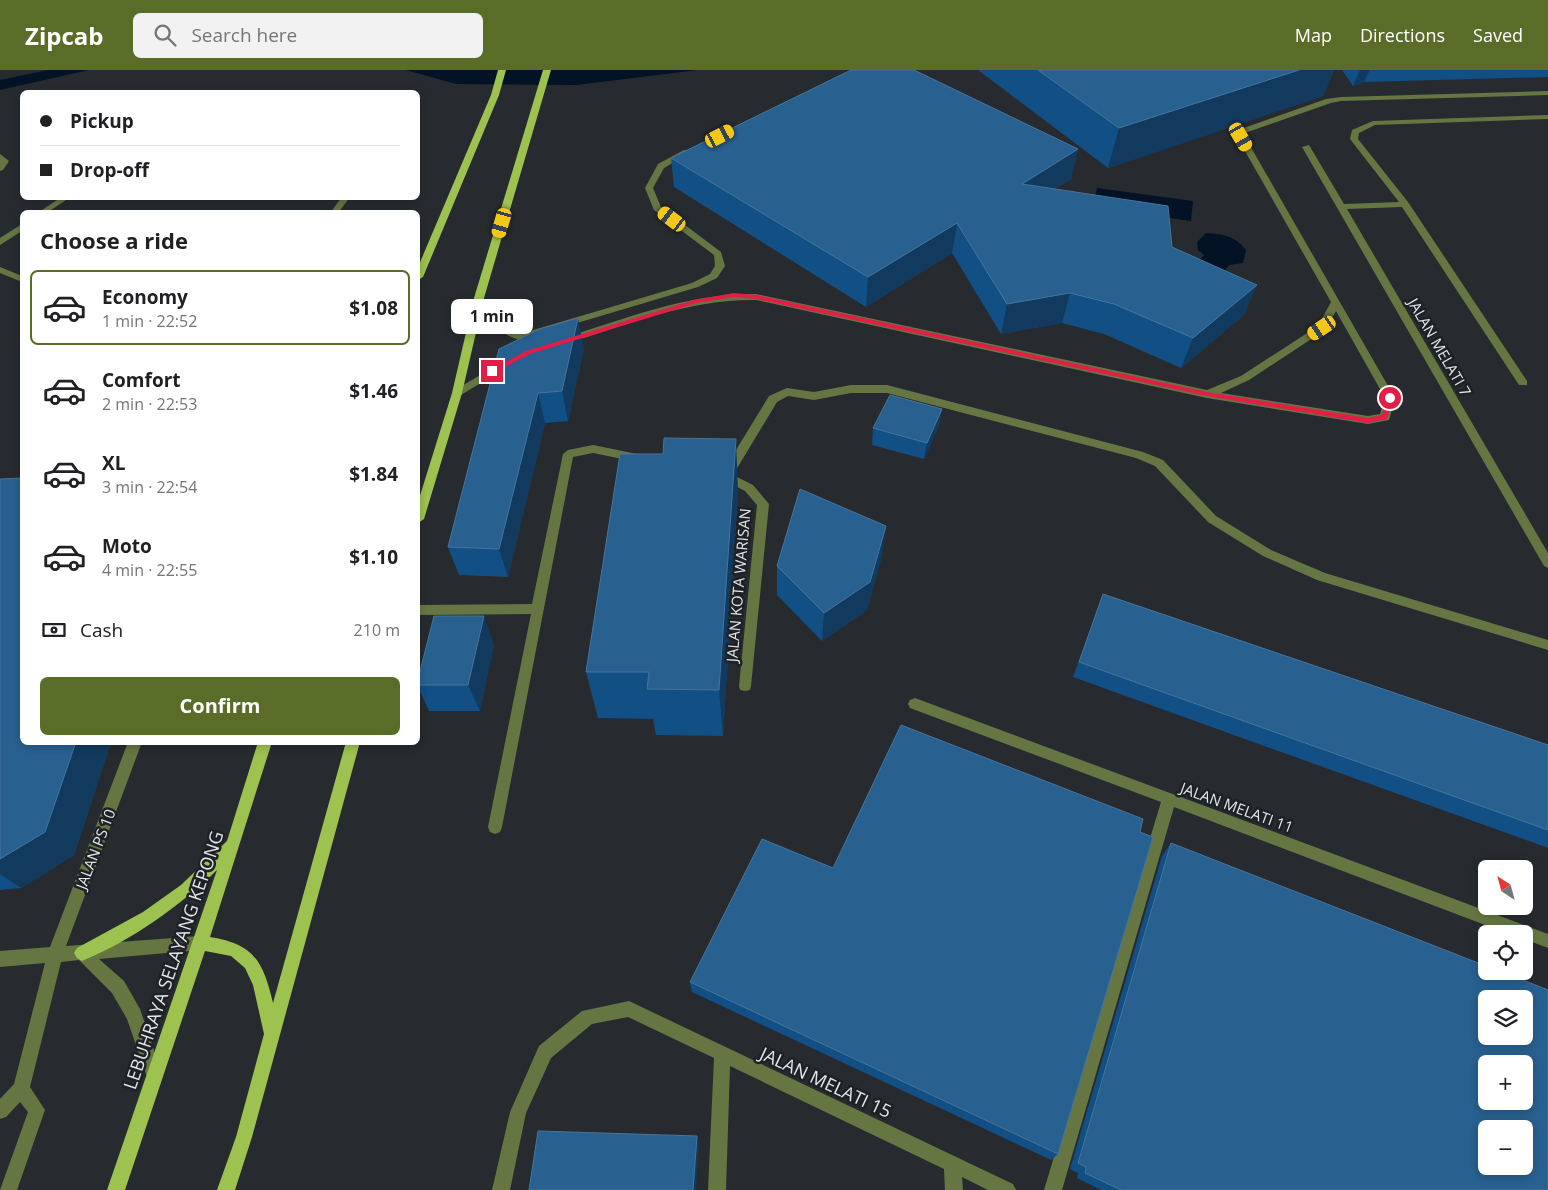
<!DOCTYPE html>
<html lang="en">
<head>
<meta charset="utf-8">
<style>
  body { margin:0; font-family:"Open Sans",sans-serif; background:#f2f2f2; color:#202124; height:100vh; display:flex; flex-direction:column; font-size:19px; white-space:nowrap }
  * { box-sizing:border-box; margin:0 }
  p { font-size:16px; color:#757577 }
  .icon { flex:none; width:28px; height:28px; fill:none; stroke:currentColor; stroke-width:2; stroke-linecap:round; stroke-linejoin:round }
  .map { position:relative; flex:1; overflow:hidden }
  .sheet { position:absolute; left:20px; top:140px; width:400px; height:535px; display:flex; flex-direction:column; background:#fff; border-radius:8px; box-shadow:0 2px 8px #0003 }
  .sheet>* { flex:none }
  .banner { position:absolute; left:20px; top:20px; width:400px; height:110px; border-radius:8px; box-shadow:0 2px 8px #0003; display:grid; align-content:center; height:110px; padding:0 20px; background:#fff }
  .needle { width:32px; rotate:324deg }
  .buttons { position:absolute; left:1478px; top:790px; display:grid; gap:10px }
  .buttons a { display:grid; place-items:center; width:55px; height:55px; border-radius:8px; background:#fff; box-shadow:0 2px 8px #0003; font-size:25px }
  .end { position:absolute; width:22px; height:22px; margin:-11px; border:6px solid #e11d48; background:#fff; box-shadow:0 0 0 2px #fff }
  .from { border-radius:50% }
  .bubble { position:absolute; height:35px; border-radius:8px; background:#fff; box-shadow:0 2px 8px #0003; font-size:16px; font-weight:700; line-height:35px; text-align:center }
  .car { position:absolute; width:15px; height:30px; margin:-15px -8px; border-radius:6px; box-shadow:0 0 4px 1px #0007; background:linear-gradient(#f5c518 24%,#345 0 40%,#f5c518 0 76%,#345 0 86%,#f5c518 0) }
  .banner b { display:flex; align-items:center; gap:18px; height:48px; font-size:19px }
  .banner b+b { border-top:1px solid #e0e0e0 }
  .banner i { width:12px; height:12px; background:#202124 }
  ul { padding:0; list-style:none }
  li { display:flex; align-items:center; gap:15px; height:75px; margin:0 10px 8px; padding:0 10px; border:2px solid transparent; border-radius:8px }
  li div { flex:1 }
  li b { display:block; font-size:19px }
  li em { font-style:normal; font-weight:700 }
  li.on { border-color:#596d28 }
  li>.icon { width:45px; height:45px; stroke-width:1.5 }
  h2 { padding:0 20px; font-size:22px; line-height:60px }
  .pay { display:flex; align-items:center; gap:12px; height:55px; padding:0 20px; font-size:19px }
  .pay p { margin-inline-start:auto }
  .action { display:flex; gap:10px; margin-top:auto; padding:10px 20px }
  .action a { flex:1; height:58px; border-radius:8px; background:#596d28; color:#fff; font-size:20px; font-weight:700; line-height:58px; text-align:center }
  header { display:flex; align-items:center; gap:30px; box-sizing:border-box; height:70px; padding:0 25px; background:#596d28; color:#fff }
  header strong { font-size:24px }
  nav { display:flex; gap:28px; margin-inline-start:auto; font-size:18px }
  .search { width:350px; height:45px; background:#f2f2f2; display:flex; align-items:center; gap:12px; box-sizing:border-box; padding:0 18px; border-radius:8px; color:#757577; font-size:19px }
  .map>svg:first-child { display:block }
  .water { fill:#031225 }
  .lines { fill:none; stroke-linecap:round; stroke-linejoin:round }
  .minor { fill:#657642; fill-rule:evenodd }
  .major { fill:#9ec24f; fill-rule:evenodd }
  .wall { fill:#124f85 }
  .shaded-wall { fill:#113a5e }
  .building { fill:#28608f; stroke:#46759d; fill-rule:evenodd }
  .route { fill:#e11d48 }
  .labels { text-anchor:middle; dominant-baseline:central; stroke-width:5; stroke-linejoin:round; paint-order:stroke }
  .street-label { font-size:15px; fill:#e4e6e9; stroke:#1e2125 }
  .near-street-label { font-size:18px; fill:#e4e6e9; stroke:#1e2125 }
</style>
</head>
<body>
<header>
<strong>Zipcab</strong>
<div class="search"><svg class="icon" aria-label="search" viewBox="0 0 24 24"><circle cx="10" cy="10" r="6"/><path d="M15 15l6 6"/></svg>Search here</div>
<nav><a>Map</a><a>Directions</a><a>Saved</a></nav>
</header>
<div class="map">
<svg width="1548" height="1120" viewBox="0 0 1548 1120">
  <rect width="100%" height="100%" fill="#272b2f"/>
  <!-- water -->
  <g class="water">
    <path d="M48 0H89L0 20V10Z"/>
    <path d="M406 0H698L577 15 456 14Z"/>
    <path d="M1097 118 1193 131 1191 151 1093 137Z"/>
    <path d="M1206 163C1223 164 1235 166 1246 180L1243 193 1229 195 1225 201 1199 190 1204 185 1198 180 1197 172Z"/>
  </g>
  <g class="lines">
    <!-- minor -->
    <g class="minor">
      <path d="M1548 21V25L1341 31 1331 33 1245 63V67L1395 328 1390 347 1389 350 1368 354 1207 328 756 230C691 229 632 253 571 272H563L562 270 563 268C627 248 689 223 756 224L1207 320 1241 306 1318 256 1331 232 1237 67 1238 60 1326 29 1341 27ZM1336 241 1385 328 1380 344 1368 346 1221 323 1249 310 1325 260Z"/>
      <path d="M1548 45V49L1375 55 1359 63 1358 69 1408 132 1527 311V315H1519L1402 137 1347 139 1548 483V498L1544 496 1302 77 1309 75 1344 134 1399 132 1350 69 1352 60 1373 51Z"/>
      <path d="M684 80 691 82 664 98 653 118 661 137 721 182 725 196 717 208 698 217 520 270C497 264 485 248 474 228L476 226H482L499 250 520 264 692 213 710 204 715 196 714 185 654 140 645 118 658 94Z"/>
      <path d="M0 84 9 91 3 100 0 101Z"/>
      <path d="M60 128H69L48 142H39Z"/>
      <path d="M341 128H349L339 142H331Z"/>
      <path d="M22 154V161L0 175V168Z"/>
      <path d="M0 197 22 206V212L0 203Z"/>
      <path d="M508 289 512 290V294L461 325H453V321Z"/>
      <path d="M851 315H887L1143 382 1163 390 1216 446 1271 480 1325 503 1548 570V580L1317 510 1263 486 1208 452 1155 396 1136 388 887 323H851L814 330 788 326 777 332 733 405 753 415 769 434 751 616 750 620 745 621 740 620 739 616 757 435 745 421 722 409 720 406 769 326 787 318 814 322Z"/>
      <path d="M593 375 637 384 643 388 637 392 593 383 573 387 502 757 500 762 495 764 490 762 488 757 531 544 418 545V535L532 534 563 384 568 380Z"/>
      <path d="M915 628 1548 864V878L1524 869V864H1509L1174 737 1062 1120H1044L1161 732 910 638 908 634 910 630Z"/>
      <path d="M128 672H142L66 876 200 866 205 868 208 873 205 878 200 880 99 889 124 911 140 939 162 1004 160 1010 154 1012 148 1010 127 949 112 923 79 890 61 892 30 1017 45 1040 17 1120H0L28 1042 20 1032 6 1047 0 1049V1029L14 1014 45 893 0 897V881L50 877Z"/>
      <path d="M629 931 1013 1114 1016 1120H988L962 1107 963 1120H945L944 1099 730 996 726 1120H708L714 988 628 947 592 954 551 988 526 1043 510 1120H492L510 1042 539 976 582 941Z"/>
    </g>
    <!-- major -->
    <g class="major">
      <path d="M498 0H506L499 25 423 207 418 210V197L491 25Z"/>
      <path d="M543 0H551L484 228 462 323 424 449 418 453V432L452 323 474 228Z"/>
      <path d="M258 672H272L210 867C254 874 263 891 273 933L346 672H360L252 1067 235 1120H217L236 1067 264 964 253 915 245 898 231 886 205 881 125 1120H107L217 800C180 836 131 871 82 891L77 888 74 883 77 878 143 842 181 815 227 771Z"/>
    </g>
  </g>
  <!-- wall -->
  <g class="wall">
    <path d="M978 0H1334L1323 26 1108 98Z"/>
    <path d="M1342 0H1548V7L1364 12 1353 16Z"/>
    <path d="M1078 79 1071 109 1055 119 1172 177 1244 245 1181 298 1104 264 1062 253 1001 264 952 183 866 237 674 117 671 88Z"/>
    <path d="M584 278 568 351 545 353 508 507 459 505 448 477 499 279Z"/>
    <path d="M942 339 939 355 924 389 872 375 873 358Z"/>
    <path d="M0 409 22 672H111L74 785 21 818 0 820Z"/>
    <path d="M738 422 723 666 656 665 653 649 598 648 586 602Z"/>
    <path d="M882 485 867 540 822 571 777 525V496Z"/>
    <path d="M1103 524 1548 675V778L1073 607Z"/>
    <path d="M494 574 480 641H429L418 617V609Z"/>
    <path d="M1140 762 1058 1084 1051 1090 692 922 690 912Z"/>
    <path d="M1171 773 1548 1120H1101L1077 1108 1078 1103 1070 1099 1162 786Z"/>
  </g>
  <!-- shaded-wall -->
  <g class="shaded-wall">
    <path d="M1299 0H1334L1323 26 1108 98 1119 58Z"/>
    <path d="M1360 0H1370L1364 12 1353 16Z"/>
    <path d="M1078 79 1071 109 1015 143 1022 114Z"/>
    <path d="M957 153 952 183 866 237 868 207Z"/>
    <path d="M1257 215 1244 245 1181 298 1193 268Z"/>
    <path d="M1070 223 1062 253 1001 264 1007 234Z"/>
    <path d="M578 248 584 278 568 351 562 321Z"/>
    <path d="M538 323 545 353 508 507 499 479Z"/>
    <path d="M942 339 939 355 924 389 927 373Z"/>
    <path d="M736 369 738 422 723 666 719 620Z"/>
    <path d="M886 456 882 485 867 540 822 571 824 543Z"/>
    <path d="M484 546 494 574 480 641 468 615Z"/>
    <path d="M76 672H111L74 785 21 818 0 804V789Z"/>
    <path d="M697 1066 699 1073 696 1120H693Z"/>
  </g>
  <!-- building -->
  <g class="building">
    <path d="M851 0H914L1078 79 1022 114 1168 136 1172 177 1257 215 1193 268 1114 234 1070 223 1007 234 957 153 868 207 671 88Z"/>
    <path d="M1038 0H1299L1119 58Z"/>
    <path d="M578 248 562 321 538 323 499 479 448 477 499 279 540 259Z"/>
    <path d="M890 325 942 339 927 373 873 358Z"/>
    <path d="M664 368 736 369 719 620 647 619 649 602H586L620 384H663Z"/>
    <path d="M22 408V672H76L45 762 0 789V409Z"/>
    <path d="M800 419 886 456 870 512 824 543 777 496Z"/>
    <path d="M1103 524 1548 675V760L1079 592Z"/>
    <path d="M434 546H484L468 615H418V609Z"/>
    <path d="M901 655 1143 749 1140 762 1153 767 1058 1084 690 912 762 769 833 798Z"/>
    <path d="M1171 773 1486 896V901H1500L1548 920V1120H1121L1085 1103 1086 1097 1078 1093ZM1486 929H1524V966H1486ZM1486 994H1524V1031H1486ZM1486 1059H1524V1096H1486Z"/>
    <path d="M538 1061 697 1066 693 1120H529Z"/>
  </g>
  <!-- route -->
  <path class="route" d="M734 223 756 225 1207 322 1368 348 1382 345 1387 326 1393 328 1387 349 1368 353 1207 326 756 229 734 227 697 233 530 284 494 303 489 301 526 281 694 230Z"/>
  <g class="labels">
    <!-- street labels -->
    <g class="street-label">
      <text transform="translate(1440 277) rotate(60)">JALAN MELATI 7</text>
      <text transform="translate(738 515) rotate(-85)">JALAN KOTA WARISAN</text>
      <text transform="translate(1237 737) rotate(20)">JALAN MELATI 11</text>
      <text transform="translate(95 779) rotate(-69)">JALAN PS 10</text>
    </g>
    <!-- near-street labels -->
    <g class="near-street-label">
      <text transform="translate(173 890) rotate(-71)">LEBUHRAYA SELAYANG KEPONG</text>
      <text transform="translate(826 1012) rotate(25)">JALAN MELATI 15</text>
    </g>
  </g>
</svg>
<div class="buttons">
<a><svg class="needle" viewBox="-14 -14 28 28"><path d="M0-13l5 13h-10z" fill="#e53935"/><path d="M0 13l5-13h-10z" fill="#757577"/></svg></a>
<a><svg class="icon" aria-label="locate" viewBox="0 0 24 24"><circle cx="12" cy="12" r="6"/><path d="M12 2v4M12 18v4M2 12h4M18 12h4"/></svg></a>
<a><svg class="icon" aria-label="layers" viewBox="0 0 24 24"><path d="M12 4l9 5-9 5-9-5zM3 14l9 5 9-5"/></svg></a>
<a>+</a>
<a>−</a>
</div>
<i class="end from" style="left:1390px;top:328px"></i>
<i class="end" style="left:492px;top:301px"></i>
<div class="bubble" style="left:451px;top:229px;width:82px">1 min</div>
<i class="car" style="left:720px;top:66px;rotate:63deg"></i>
<i class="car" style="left:1241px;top:67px;rotate:150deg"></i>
<i class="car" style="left:672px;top:149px;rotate:307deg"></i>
<i class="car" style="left:502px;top:153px;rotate:196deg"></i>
<i class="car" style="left:1322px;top:258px;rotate:236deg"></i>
<div class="banner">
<b><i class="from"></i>Pickup</b>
<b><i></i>Drop-off</b>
</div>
<section class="sheet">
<h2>Choose a ride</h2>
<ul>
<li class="on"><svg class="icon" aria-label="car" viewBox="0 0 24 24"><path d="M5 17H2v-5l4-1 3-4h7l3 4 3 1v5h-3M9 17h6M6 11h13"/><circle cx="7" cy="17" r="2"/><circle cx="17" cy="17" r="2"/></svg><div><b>Economy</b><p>1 min · 22:52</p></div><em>$1.08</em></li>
<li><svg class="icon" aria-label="car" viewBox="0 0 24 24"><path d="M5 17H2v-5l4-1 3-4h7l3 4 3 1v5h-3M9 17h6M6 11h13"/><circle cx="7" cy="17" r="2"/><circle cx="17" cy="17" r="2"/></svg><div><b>Comfort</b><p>2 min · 22:53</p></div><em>$1.46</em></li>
<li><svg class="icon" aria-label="car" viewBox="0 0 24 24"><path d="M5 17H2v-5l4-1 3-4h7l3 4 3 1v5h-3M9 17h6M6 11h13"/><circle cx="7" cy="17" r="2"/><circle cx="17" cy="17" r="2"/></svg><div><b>XL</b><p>3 min · 22:54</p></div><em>$1.84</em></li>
<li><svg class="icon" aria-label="car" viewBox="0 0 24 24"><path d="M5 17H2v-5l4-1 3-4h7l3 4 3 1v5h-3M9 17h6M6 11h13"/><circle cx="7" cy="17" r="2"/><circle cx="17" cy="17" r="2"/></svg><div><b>Moto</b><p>4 min · 22:55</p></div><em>$1.10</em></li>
</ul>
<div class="pay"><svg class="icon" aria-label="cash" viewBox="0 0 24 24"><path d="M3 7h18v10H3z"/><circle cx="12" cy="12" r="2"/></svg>Cash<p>210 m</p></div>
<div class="action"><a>Confirm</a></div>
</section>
</div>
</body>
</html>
